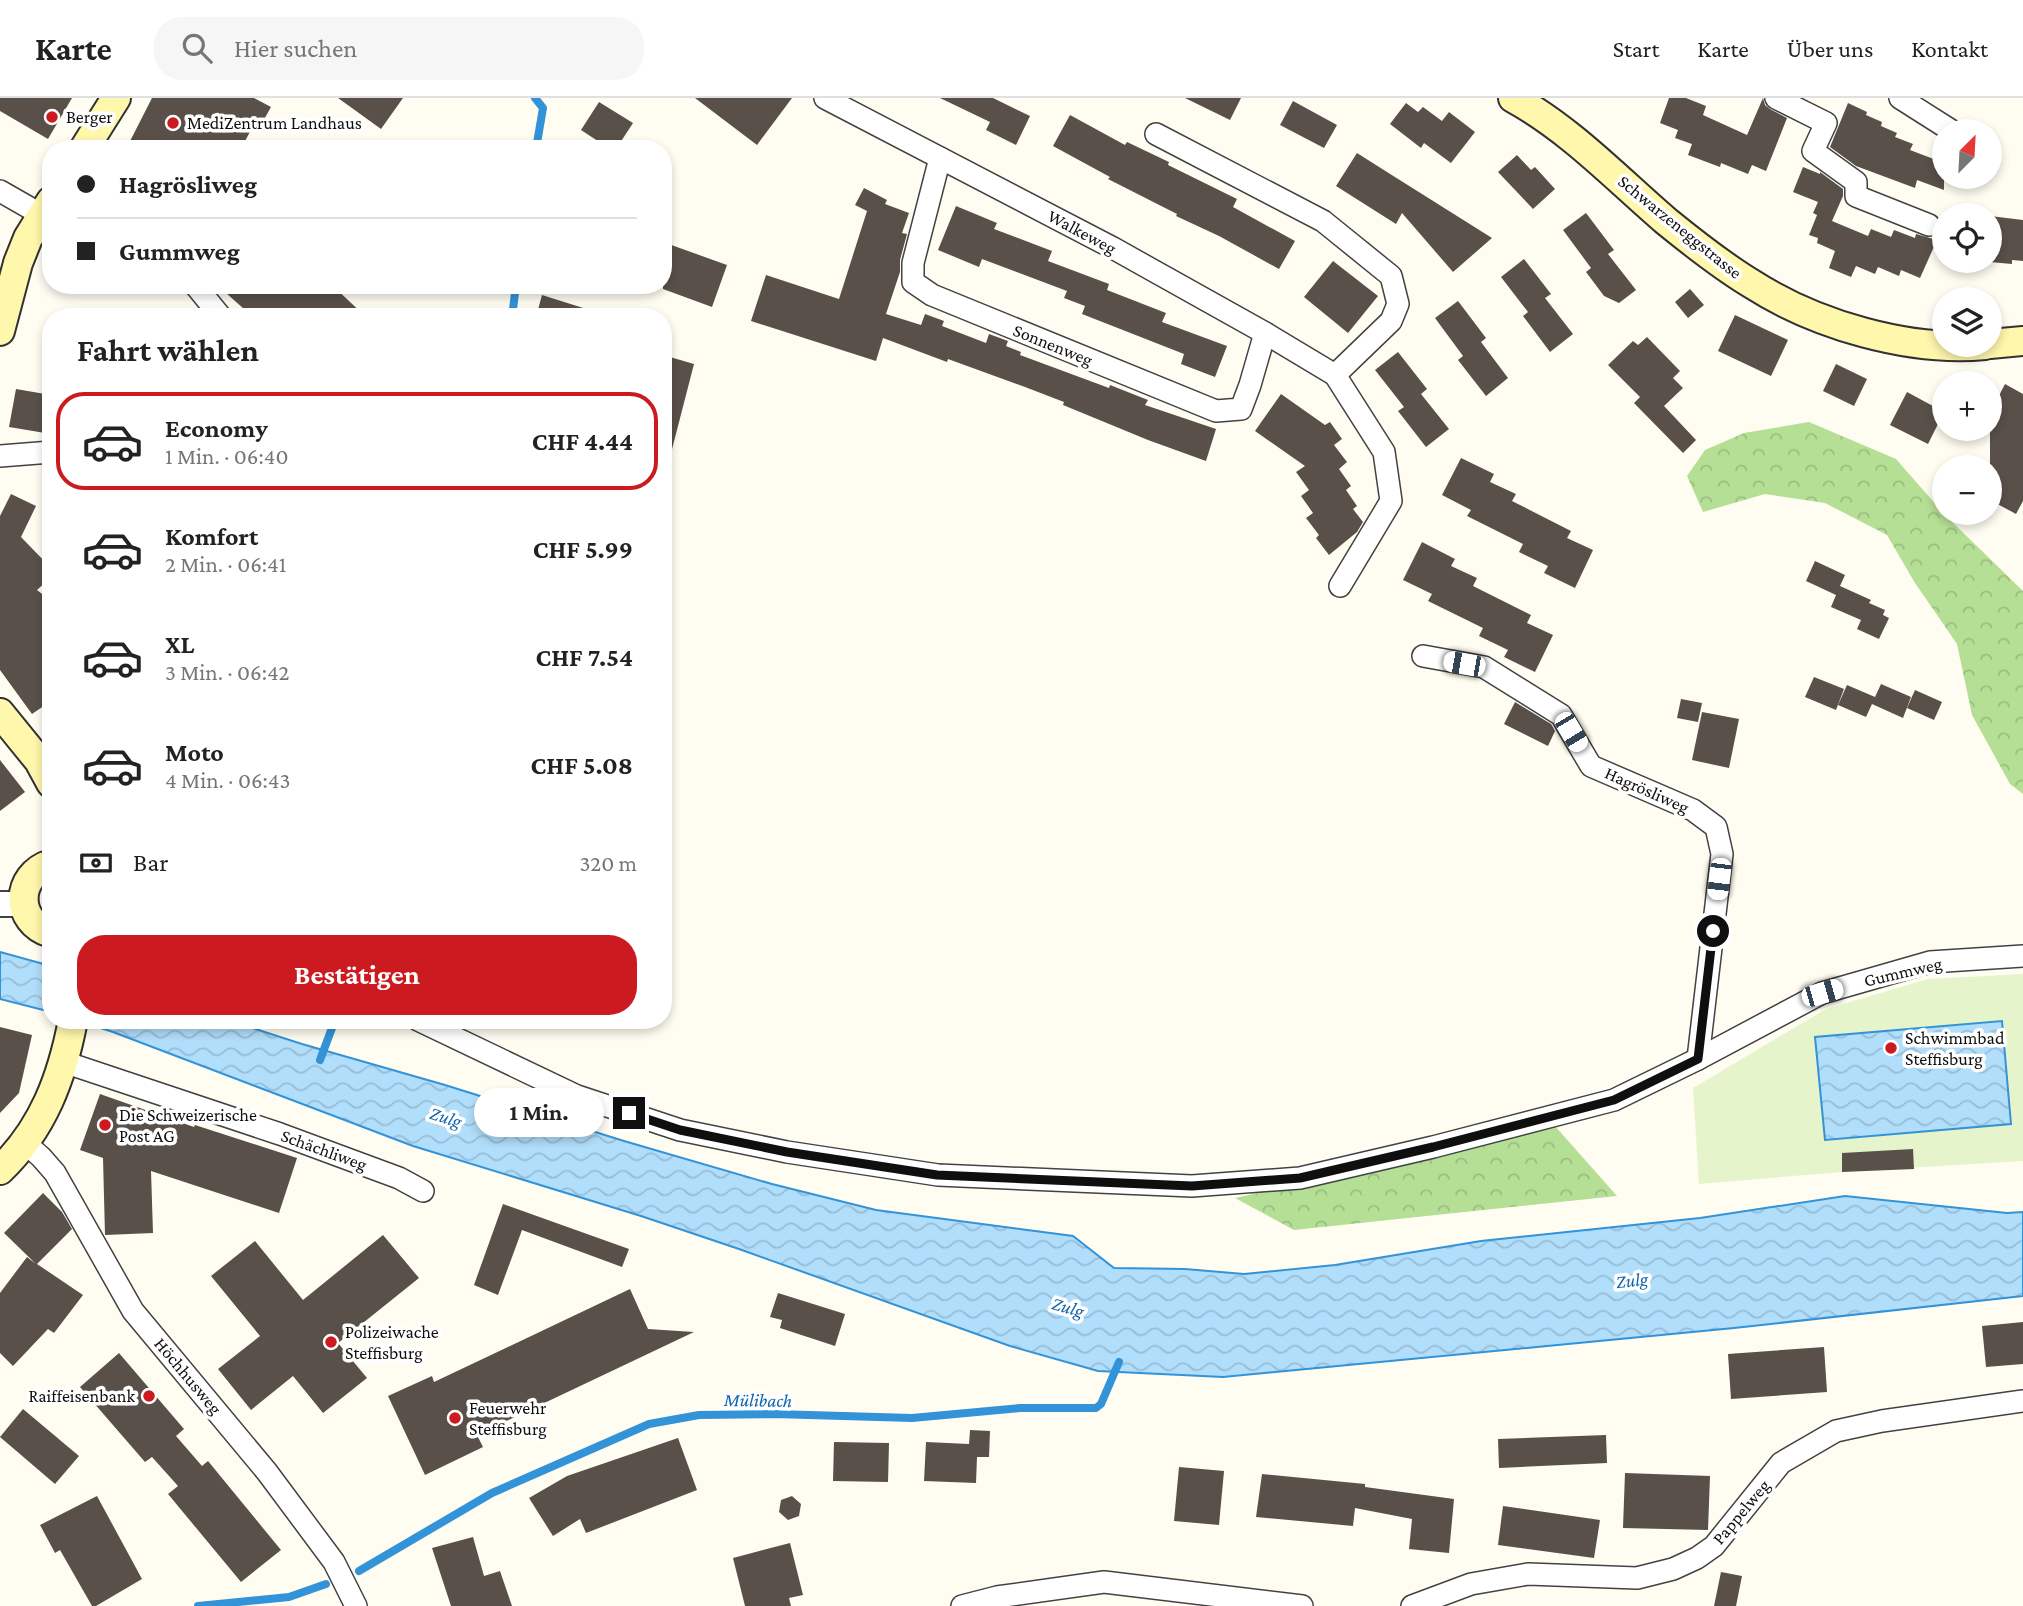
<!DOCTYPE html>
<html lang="de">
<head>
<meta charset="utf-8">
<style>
  body { margin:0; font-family:"Crimson Pro",serif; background:#f6f6f6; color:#222; height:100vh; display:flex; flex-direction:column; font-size:26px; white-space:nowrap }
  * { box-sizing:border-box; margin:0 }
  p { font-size:23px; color:#767676 }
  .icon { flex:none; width:38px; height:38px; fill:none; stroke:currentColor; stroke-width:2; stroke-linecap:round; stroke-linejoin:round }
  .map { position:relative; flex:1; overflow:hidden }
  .sheet { position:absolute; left:42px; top:210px; width:630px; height:721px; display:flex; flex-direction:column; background:#fff; border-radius:28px; box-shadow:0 4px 10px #0003 }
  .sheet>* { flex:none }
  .guide { position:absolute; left:42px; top:42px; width:630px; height:154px; border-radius:28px; box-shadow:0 4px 10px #0003; display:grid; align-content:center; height:154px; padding:0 35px; background:#fff }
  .needle { width:46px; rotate:24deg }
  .fabs { position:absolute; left:1932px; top:21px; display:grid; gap:14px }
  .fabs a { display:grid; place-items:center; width:70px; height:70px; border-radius:50%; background:#fff; box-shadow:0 4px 10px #0003; font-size:35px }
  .end { position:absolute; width:32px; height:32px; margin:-16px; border:9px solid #0f0f0f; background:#fff; box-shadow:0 0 0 4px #fff }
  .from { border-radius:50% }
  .bubble { position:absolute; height:49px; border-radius:24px; background:#fff; box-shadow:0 4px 10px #0003; font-size:23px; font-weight:700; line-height:49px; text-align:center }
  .car { position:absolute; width:21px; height:42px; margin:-21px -10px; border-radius:9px; box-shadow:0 0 5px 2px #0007; background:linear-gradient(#fff 24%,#345 0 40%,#fff 0 76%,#345 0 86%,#fff 0) }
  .guide b { display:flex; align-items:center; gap:24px; height:66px; font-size:26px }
  .guide b+b { border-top:2px solid #e0e0e0 }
  .guide i { width:18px; height:18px; background:#222 }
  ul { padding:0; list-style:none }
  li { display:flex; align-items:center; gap:21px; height:98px; margin:0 14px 10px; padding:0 21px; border:4px solid transparent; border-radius:28px }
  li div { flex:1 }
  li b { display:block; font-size:26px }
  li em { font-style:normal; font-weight:700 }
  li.active { border-color:#cb1b21 }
  li>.icon { width:63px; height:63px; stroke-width:1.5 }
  h2 { padding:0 35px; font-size:32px; line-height:84px }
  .pay { display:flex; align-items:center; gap:18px; height:77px; padding:0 35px; font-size:26px }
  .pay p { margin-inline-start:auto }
  .button { display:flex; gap:14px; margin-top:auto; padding:14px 35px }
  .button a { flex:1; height:80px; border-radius:28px; background:#cb1b21; color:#fff; font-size:28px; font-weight:700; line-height:80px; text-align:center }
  header { display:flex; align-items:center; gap:42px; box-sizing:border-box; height:98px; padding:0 35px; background:#fff; border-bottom:2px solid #e0e0e0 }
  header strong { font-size:33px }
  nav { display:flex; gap:38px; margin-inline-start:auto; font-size:24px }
  .search { width:490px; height:63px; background:#f6f6f6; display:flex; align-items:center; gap:18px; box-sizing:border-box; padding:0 24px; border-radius:28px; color:#767676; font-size:26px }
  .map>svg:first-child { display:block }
  .forest { fill:url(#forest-crowns) }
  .pitch { fill:#e5f4ca }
  .water { fill:url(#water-waves); stroke:#3293d8; stroke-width:2 }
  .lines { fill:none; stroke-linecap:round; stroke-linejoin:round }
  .stream { stroke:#3293d8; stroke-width:8 }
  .building { fill:#59504a }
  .minor-casing { stroke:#424242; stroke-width:24 }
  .tertiary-casing { stroke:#424242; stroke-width:28 }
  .secondary-casing { stroke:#313131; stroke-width:32 }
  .minor { stroke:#fff; stroke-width:21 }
  .tertiary { stroke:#fff; stroke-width:24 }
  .secondary { stroke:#fff7ac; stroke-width:28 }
  .route { stroke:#0f0f0f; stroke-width:9 }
  .poi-dot { fill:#cb1b21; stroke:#fff; stroke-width:2.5 }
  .labels { text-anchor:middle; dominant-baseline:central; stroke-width:7; stroke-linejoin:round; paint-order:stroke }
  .poi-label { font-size:18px; fill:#0f0f0f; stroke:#fff; text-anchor:start }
  .street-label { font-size:18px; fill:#0f0f0f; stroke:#fff }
  .water-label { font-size:19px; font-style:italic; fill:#0d64ac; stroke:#fff }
</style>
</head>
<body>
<header>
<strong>Karte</strong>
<div class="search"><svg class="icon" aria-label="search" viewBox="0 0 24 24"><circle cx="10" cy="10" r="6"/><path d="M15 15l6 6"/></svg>Hier suchen</div>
<nav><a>Start</a><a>Karte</a><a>Über uns</a><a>Kontakt</a></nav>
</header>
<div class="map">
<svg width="2023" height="1508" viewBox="0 0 2023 1508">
  <defs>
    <pattern id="forest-crowns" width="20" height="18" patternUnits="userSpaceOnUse" patternTransform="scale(1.75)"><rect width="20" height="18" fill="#b5df95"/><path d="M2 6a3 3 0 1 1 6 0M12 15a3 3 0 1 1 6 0" fill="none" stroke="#9abe7f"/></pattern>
    <pattern id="water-waves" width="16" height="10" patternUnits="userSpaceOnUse" patternTransform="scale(1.75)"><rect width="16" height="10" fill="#b1defb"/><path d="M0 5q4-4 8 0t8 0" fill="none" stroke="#97bdd6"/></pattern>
  </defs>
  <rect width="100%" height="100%" fill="#fffdf1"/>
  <!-- forest -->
  <g class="forest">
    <path d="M1809 324 1896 361 1946 418 2023 493V696L2010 686 1972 617 1957 546 1915 485 1887 437 1825 405 1765 396 1703 414 1687 378 1705 352 1744 335Z"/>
    <path d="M1555 1028 1617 1098 1294 1132 1235 1100Z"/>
  </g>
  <!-- pitch -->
  <path class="pitch" d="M2023 876V1063L1842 1074 1699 1086 1693 990 1826 911 1928 881Z"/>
  <!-- water -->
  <g class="water">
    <path d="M0 854 51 868V914L0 901Z"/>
    <path d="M76 922H228L302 946 445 987 624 1043 772 1086 876 1112 1073 1138 1114 1170 1185 1171 1244 1176 1335 1167 1481 1143 1700 1120 1845 1098 2007 1115 2023 1114V1198L1734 1230 1223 1279 1098 1273 1010 1248 739 1151 641 1118 413 1048 113 934Z"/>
    <path d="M2002 923 2011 1026 1825 1042 1815 939Z"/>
  </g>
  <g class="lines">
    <!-- stream -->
    <g class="stream">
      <path d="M535 0 543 10 536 51"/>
      <path d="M512 219 516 187"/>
      <path d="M320 962 335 922"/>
      <path d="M359 1473 492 1395 649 1326 699 1317 774 1316 912 1320 1020 1310H1096L1101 1306 1119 1264"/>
      <path d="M198 1508 289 1499 326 1486"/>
    </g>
  </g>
  <!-- building -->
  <g class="building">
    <path d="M0 0H72L48 41 0 13Z"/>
    <path d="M152 0H254L271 9 261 27 255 24 241 51H126Z"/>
    <path d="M338 0H403L381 31Z"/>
    <path d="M695 0H792L757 47Z"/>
    <path d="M940 0H993L1030 18 1016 47 986 32 990 24Z"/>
    <path d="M1185 0H1241L1230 22Z"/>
    <path d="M1669 0H1686L1706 8 1703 17 1747 37 1763 0 1765 7 1770 11 1787 20 1766 73 1752 67 1748 76 1721 65 1720 69 1688 57 1692 46 1675 40 1678 32 1660 25Z"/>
    <path d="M1293 3 1337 27 1324 50 1280 27Z"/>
    <path d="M599 4 633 25 616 51H610L581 32Z"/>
    <path d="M1406 5 1418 14 1423 9 1442 23 1449 14 1475 34 1451 65 1424 45 1421 50 1390 26Z"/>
    <path d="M1848 5 1867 14 1866 17 1882 24 1881 28 1897 35 1895 39 1913 46 1910 52 1944 65V92L1917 82 1915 90 1856 68 1830 49Z"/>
    <path d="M1070 17 1125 47 1127 44 1169 64 1168 67 1237 101 1233 109 1295 143 1279 171 1219 138 1176 118 1177 116 1108 81 1110 79 1053 48Z"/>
    <path d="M1357 55 1387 74 1492 140 1453 174 1402 115 1396 126 1336 88Z"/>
    <path d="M1517 57 1531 72 1535 69 1555 91 1533 111 1498 74Z"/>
    <path d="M1803 69 1820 76V74L1843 91V98L1832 123 1868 138 1871 131 1891 139 1894 132 1915 140 1916 136 1937 142 1920 180 1901 172 1899 178 1878 169 1875 176 1856 168 1851 179 1829 170 1835 153 1817 145 1818 140 1809 137 1817 117 1813 115 1818 104 1793 94Z"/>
    <path d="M864 90 887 102 885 106 909 115 902 135 907 136 900 162V174L886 216 921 227 925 216 944 223 942 228 986 245 989 236 1008 243 1006 248 1021 254 1020 257 1109 290 1110 287 1148 302 1145 307 1216 331 1206 363 1148 342 1063 307 1064 304 1025 289 948 261 947 264 883 240 876 263 751 223 766 177 839 201 867 113 855 107Z"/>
    <path d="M956 108 997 125 994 131 1052 153 1048 163 1109 186 1107 192 1166 215 1162 224 1227 248 1215 279 1181 266 1184 256 1082 216 1085 208 1064 200 1067 193 982 161 979 169 938 152Z"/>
    <path d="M1586 115 1614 152 1608 156 1636 192 1619 205 1604 198 1586 174 1591 170 1563 132Z"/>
    <path d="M1990 118 2023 122V163L2012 162V166L1990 164Z"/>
    <path d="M663 144 727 167 712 209 663 191Z"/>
    <path d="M1524 161 1551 196 1545 200 1573 236 1550 254 1523 218 1528 214 1501 179Z"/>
    <path d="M1333 163 1378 198 1348 235 1304 199Z"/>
    <path d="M217 187H332L366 219H253Z"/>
    <path d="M1690 191 1704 207 1688 220 1675 204Z"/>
    <path d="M542 197 596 214 595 219H536Z"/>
    <path d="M1458 203 1486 240 1481 244 1508 280 1486 298 1458 262 1463 258 1435 220Z"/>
    <path d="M1735 217 1788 242 1771 278 1718 253Z"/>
    <path d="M1647 239 1680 273 1673 280 1683 290 1664 308 1696 342 1683 355 1634 305 1640 299 1608 267 1633 243 1638 247Z"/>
    <path d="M1398 254 1427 291 1421 296 1449 331 1426 349 1398 313 1404 309 1375 272Z"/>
    <path d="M670 259 694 266 670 359 663 358V286Z"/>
    <path d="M1836 266 1867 281 1854 308 1823 293Z"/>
    <path d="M2005 286 2023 296V403L2016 416 1990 402V315Z"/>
    <path d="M16 291 51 297V336L9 329Z"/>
    <path d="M1907 294 1944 314 1928 346 1890 327Z"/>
    <path d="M1281 296 1325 327 1330 324 1342 341 1334 347 1347 364 1339 371 1351 388 1346 392 1357 408 1353 411 1363 424 1357 434 1329 457 1316 440 1319 437 1306 420 1313 415 1301 398 1309 392 1296 374 1305 368 1255 333Z"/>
    <path d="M1461 360 1494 376 1490 384 1516 396 1512 403 1571 433 1567 440 1593 452 1575 490 1544 475 1548 468 1519 454 1523 446 1467 418 1471 412 1442 397Z"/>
    <path d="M11 396 36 408 21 439 51 470V479L37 492 51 503V603L32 616 0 572V418Z"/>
    <path d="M1422 444 1455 461 1451 468 1477 480 1473 488 1531 517 1527 525 1553 537 1535 574 1504 559 1508 552 1479 538 1483 530 1428 503 1432 496 1403 482Z"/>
    <path d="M1815 463 1845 477 1840 488 1871 502 1869 505 1885 512 1883 517 1889 520 1879 541 1857 531 1861 522 1831 509 1836 497 1806 483Z"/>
    <path d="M1814 579 1844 591 1836 612 1805 599Z"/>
    <path d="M1881 586 1911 599 1903 620 1872 606 1866 619 1838 607 1847 587 1875 599Z"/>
    <path d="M1915 592 1942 604 1934 622 1907 610Z"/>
    <path d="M1681 601 1702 605 1698 624 1677 620Z"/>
    <path d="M1515 604 1551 626 1555 633 1548 648 1504 626Z"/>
    <path d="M1702 614 1739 621 1729 670 1692 662Z"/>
    <path d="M0 662 25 694 0 713Z"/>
    <path d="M0 929 32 937 19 995 0 1015Z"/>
    <path d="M100 996 194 1029 195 1027 297 1060 279 1115 151 1073 153 1135 105 1137 103 1060 80 1052Z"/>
    <path d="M1913 1051 1914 1071 1842 1074V1055Z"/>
    <path d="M43 1095 62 1114 72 1131 37 1166 83 1197 54 1235 48 1231 13 1268 0 1255V1195L27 1159 36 1166 4 1135Z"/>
    <path d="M503 1106 629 1151 622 1169 522 1132 498 1197 474 1187Z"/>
    <path d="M383 1137 419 1180 338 1245 367 1280 323 1315 293 1278 251 1312 218 1271 260 1238 211 1178 255 1143 303 1202Z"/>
    <path d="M630 1191 648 1231 694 1234 477 1337 483 1349 425 1377 388 1298 432 1278 434 1284Z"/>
    <path d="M778 1195 845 1216 835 1248 780 1230 782 1222 770 1219Z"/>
    <path d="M2023 1224V1266L1986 1269 1982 1228Z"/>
    <path d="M1824 1249 1827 1294 1731 1301 1728 1256Z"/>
    <path d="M119 1255 184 1331 176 1338 202 1368 208 1363 281 1452 241 1484 168 1396 178 1388 152 1359 145 1364 80 1289Z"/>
    <path d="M23 1311 79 1358 55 1386 0 1339Z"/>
    <path d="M970 1332 990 1333 989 1359H977L976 1385 924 1383 926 1344 969 1346Z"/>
    <path d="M1606 1337 1607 1365 1499 1370 1498 1341Z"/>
    <path d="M678 1340 697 1392 586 1435 580 1421 553 1438 529 1400 567 1378Z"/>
    <path d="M834 1344 889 1345 888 1384 833 1383Z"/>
    <path d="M1179 1369 1224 1373 1219 1427 1174 1423Z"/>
    <path d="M1625 1375 1710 1378 1708 1432 1623 1430Z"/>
    <path d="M1262 1376 1365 1386V1389L1454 1401 1449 1455 1409 1451 1412 1421 1355 1410 1353 1428 1256 1419Z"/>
    <path d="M97 1398 142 1481 96 1508H92L60 1452 55 1455 40 1427Z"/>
    <path d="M792 1398 801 1406 799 1418 788 1422 779 1414 781 1402Z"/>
    <path d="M1503 1408 1600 1422 1594 1460 1498 1447Z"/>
    <path d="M473 1439 484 1478 500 1473 512 1508H451L432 1450Z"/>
    <path d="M790 1445 803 1497 789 1500 791 1508H745L733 1460Z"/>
    <path d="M1721 1474 1742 1478 1736 1508H1714Z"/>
  </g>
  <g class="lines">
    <!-- minor casing -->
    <g class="minor-casing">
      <g id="minor">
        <path d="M825 0 1113 150 1265 235 1335 277 1384 354 1391 403 1340 488"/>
        <path d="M1776 0 1826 25 1813 53 1856 84V98L1929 127"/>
        <path d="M1900 0 1952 33"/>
        <path d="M1156 36 1323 123 1391 178 1398 206 1391 223 1335 277"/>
        <path d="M940 60 913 165V184L932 197 1216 313 1241 311 1250 287 1265 235"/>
        <path d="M0 93 42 117"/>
        <path d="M195 187 221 219"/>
        <path d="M0 358 51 354"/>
        <path d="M1423 558 1484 569 1561 617 1591 668 1693 712 1716 729 1722 756 1698 961"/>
        <path d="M418 922 577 998 680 1032 787 1054 938 1077 1192 1088 1300 1080 1433 1049 1614 1002 1698 961 1822 895 1930 864 2023 858"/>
        <path d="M64 964 280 1036 399 1080 423 1093"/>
        <path d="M25 1045 41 1059 55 1075 133 1213 267 1374 334 1464 356 1508"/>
        <path d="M962 1508 997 1499 1104 1484 1302 1508"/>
        <path d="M1412 1508 1471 1486 1528 1476 1637 1480 1673 1471 1697 1460 1714 1448 1781 1365 1836 1333 1882 1323 2023 1303"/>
      </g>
    </g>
    <!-- tertiary casing -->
    <g class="tertiary-casing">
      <path id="tertiary" d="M0 806H24"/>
    </g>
    <!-- secondary casing -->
    <g class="secondary-casing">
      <g id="secondary">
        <path d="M1513 0C1571 32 1616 80 1666 123 1693 145 1722 168 1752 186 1816 227 1909 254 1985 247"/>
        <path d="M84 51 116 0"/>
        <path d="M0 233 18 165 28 140 51 103"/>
        <path d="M1990 246 2023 243"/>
        <path d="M0 615 39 663 51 685"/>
        <path d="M51 766C15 777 14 824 51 835"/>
        <path d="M0 1072C43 1031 62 980 73 922"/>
      </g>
    </g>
    <!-- minor -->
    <use href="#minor" class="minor"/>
    <!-- tertiary -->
    <use href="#tertiary" class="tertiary"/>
    <!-- secondary -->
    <use href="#secondary" class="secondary"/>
  </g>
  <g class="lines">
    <!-- route -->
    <path class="route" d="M629 1015 680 1032 787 1054 937 1077 1192 1088 1300 1080 1433 1049 1614 1002 1698 961 1713 833"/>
  </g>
  <!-- markers -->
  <g class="poi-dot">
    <circle cx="52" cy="19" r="7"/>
    <circle cx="173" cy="25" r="7"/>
    <circle cx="1891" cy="950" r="7"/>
    <circle cx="105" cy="1027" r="7"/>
    <circle cx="331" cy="1244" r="7"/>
    <circle cx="149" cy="1298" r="7"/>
    <circle cx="455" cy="1320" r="7"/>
  </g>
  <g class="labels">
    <!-- poi labels -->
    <g class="poi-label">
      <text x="66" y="19">Berger</text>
      <text x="187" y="25">MediZentrum Landhaus</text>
      <text x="1905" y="940">Schwimmbad<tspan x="1905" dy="21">Steffisburg</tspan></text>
      <text x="119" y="1017">Die Schweizerische<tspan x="119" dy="21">Post AG</tspan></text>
      <text x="345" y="1234">Polizeiwache<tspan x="345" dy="21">Steffisburg</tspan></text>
      <text x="135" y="1298" text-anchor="end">Raiffeisenbank</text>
      <text x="469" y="1310">Feuerwehr<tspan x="469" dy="21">Steffisburg</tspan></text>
    </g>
    <!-- street labels -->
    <g class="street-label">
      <text transform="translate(1680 129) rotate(39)">Schwarzeneggstrasse</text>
      <text transform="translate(1082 134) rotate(28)">Walkeweg</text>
      <text transform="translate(1053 247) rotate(22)">Sonnenweg</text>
      <text transform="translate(1647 692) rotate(24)">Hagrösliweg</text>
      <text transform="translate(1903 874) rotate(-13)">Gummweg</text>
      <text transform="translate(324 1052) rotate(20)">Schächliweg</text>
      <text transform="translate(188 1278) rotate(50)">Höchhusweg</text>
      <text transform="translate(1741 1414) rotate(-50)">Pappelweg</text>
    </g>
    <!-- water labels -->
    <g class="water-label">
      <text transform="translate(446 1019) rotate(18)">Zulg</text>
      <text transform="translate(1632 1182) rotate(-6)">Zulg</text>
      <text transform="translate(1068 1209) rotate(16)">Zulg</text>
      <text transform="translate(758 1302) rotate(1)">Mülibach</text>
    </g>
  </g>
</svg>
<div class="fabs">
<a><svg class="needle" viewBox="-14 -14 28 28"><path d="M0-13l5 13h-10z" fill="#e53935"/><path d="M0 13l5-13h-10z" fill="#767676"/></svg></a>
<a><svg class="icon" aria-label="locate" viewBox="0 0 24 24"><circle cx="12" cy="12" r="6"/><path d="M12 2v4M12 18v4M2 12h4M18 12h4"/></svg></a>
<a><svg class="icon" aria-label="layers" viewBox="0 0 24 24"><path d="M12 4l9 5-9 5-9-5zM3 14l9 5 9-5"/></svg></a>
<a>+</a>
<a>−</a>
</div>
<i class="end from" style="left:1713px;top:833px"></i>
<i class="end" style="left:629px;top:1015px"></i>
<div class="bubble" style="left:474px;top:990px;width:130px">1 Min.</div>
<i class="car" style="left:1464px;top:566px;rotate:280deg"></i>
<i class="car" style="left:1571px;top:634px;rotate:149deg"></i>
<i class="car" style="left:1719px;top:781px;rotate:187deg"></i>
<i class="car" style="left:1822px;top:895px;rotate:74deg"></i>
<div class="guide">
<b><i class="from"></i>Hagrösliweg</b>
<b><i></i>Gummweg</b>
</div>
<section class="sheet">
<h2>Fahrt wählen</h2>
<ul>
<li class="active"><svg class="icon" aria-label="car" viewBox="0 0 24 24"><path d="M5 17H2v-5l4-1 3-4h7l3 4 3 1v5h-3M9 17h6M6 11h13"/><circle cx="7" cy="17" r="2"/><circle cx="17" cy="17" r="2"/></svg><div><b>Economy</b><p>1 Min. · 06:40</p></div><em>CHF 4.44</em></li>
<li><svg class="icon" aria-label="car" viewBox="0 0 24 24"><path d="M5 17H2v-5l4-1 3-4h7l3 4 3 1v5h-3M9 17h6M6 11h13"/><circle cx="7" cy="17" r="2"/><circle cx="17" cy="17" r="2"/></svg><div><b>Komfort</b><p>2 Min. · 06:41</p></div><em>CHF 5.99</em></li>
<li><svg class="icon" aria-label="car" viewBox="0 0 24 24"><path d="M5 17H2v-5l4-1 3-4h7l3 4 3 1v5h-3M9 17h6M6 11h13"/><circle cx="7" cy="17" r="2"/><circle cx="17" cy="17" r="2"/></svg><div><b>XL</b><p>3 Min. · 06:42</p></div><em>CHF 7.54</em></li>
<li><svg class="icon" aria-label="car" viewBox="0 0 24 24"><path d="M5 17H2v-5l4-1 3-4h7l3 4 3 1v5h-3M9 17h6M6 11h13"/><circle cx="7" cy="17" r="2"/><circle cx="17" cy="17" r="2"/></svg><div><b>Moto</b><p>4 Min. · 06:43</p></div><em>CHF 5.08</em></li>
</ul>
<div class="pay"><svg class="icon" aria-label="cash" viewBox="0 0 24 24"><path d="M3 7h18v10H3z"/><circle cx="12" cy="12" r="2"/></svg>Bar<p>320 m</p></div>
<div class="button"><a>Bestätigen</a></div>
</section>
</div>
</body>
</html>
